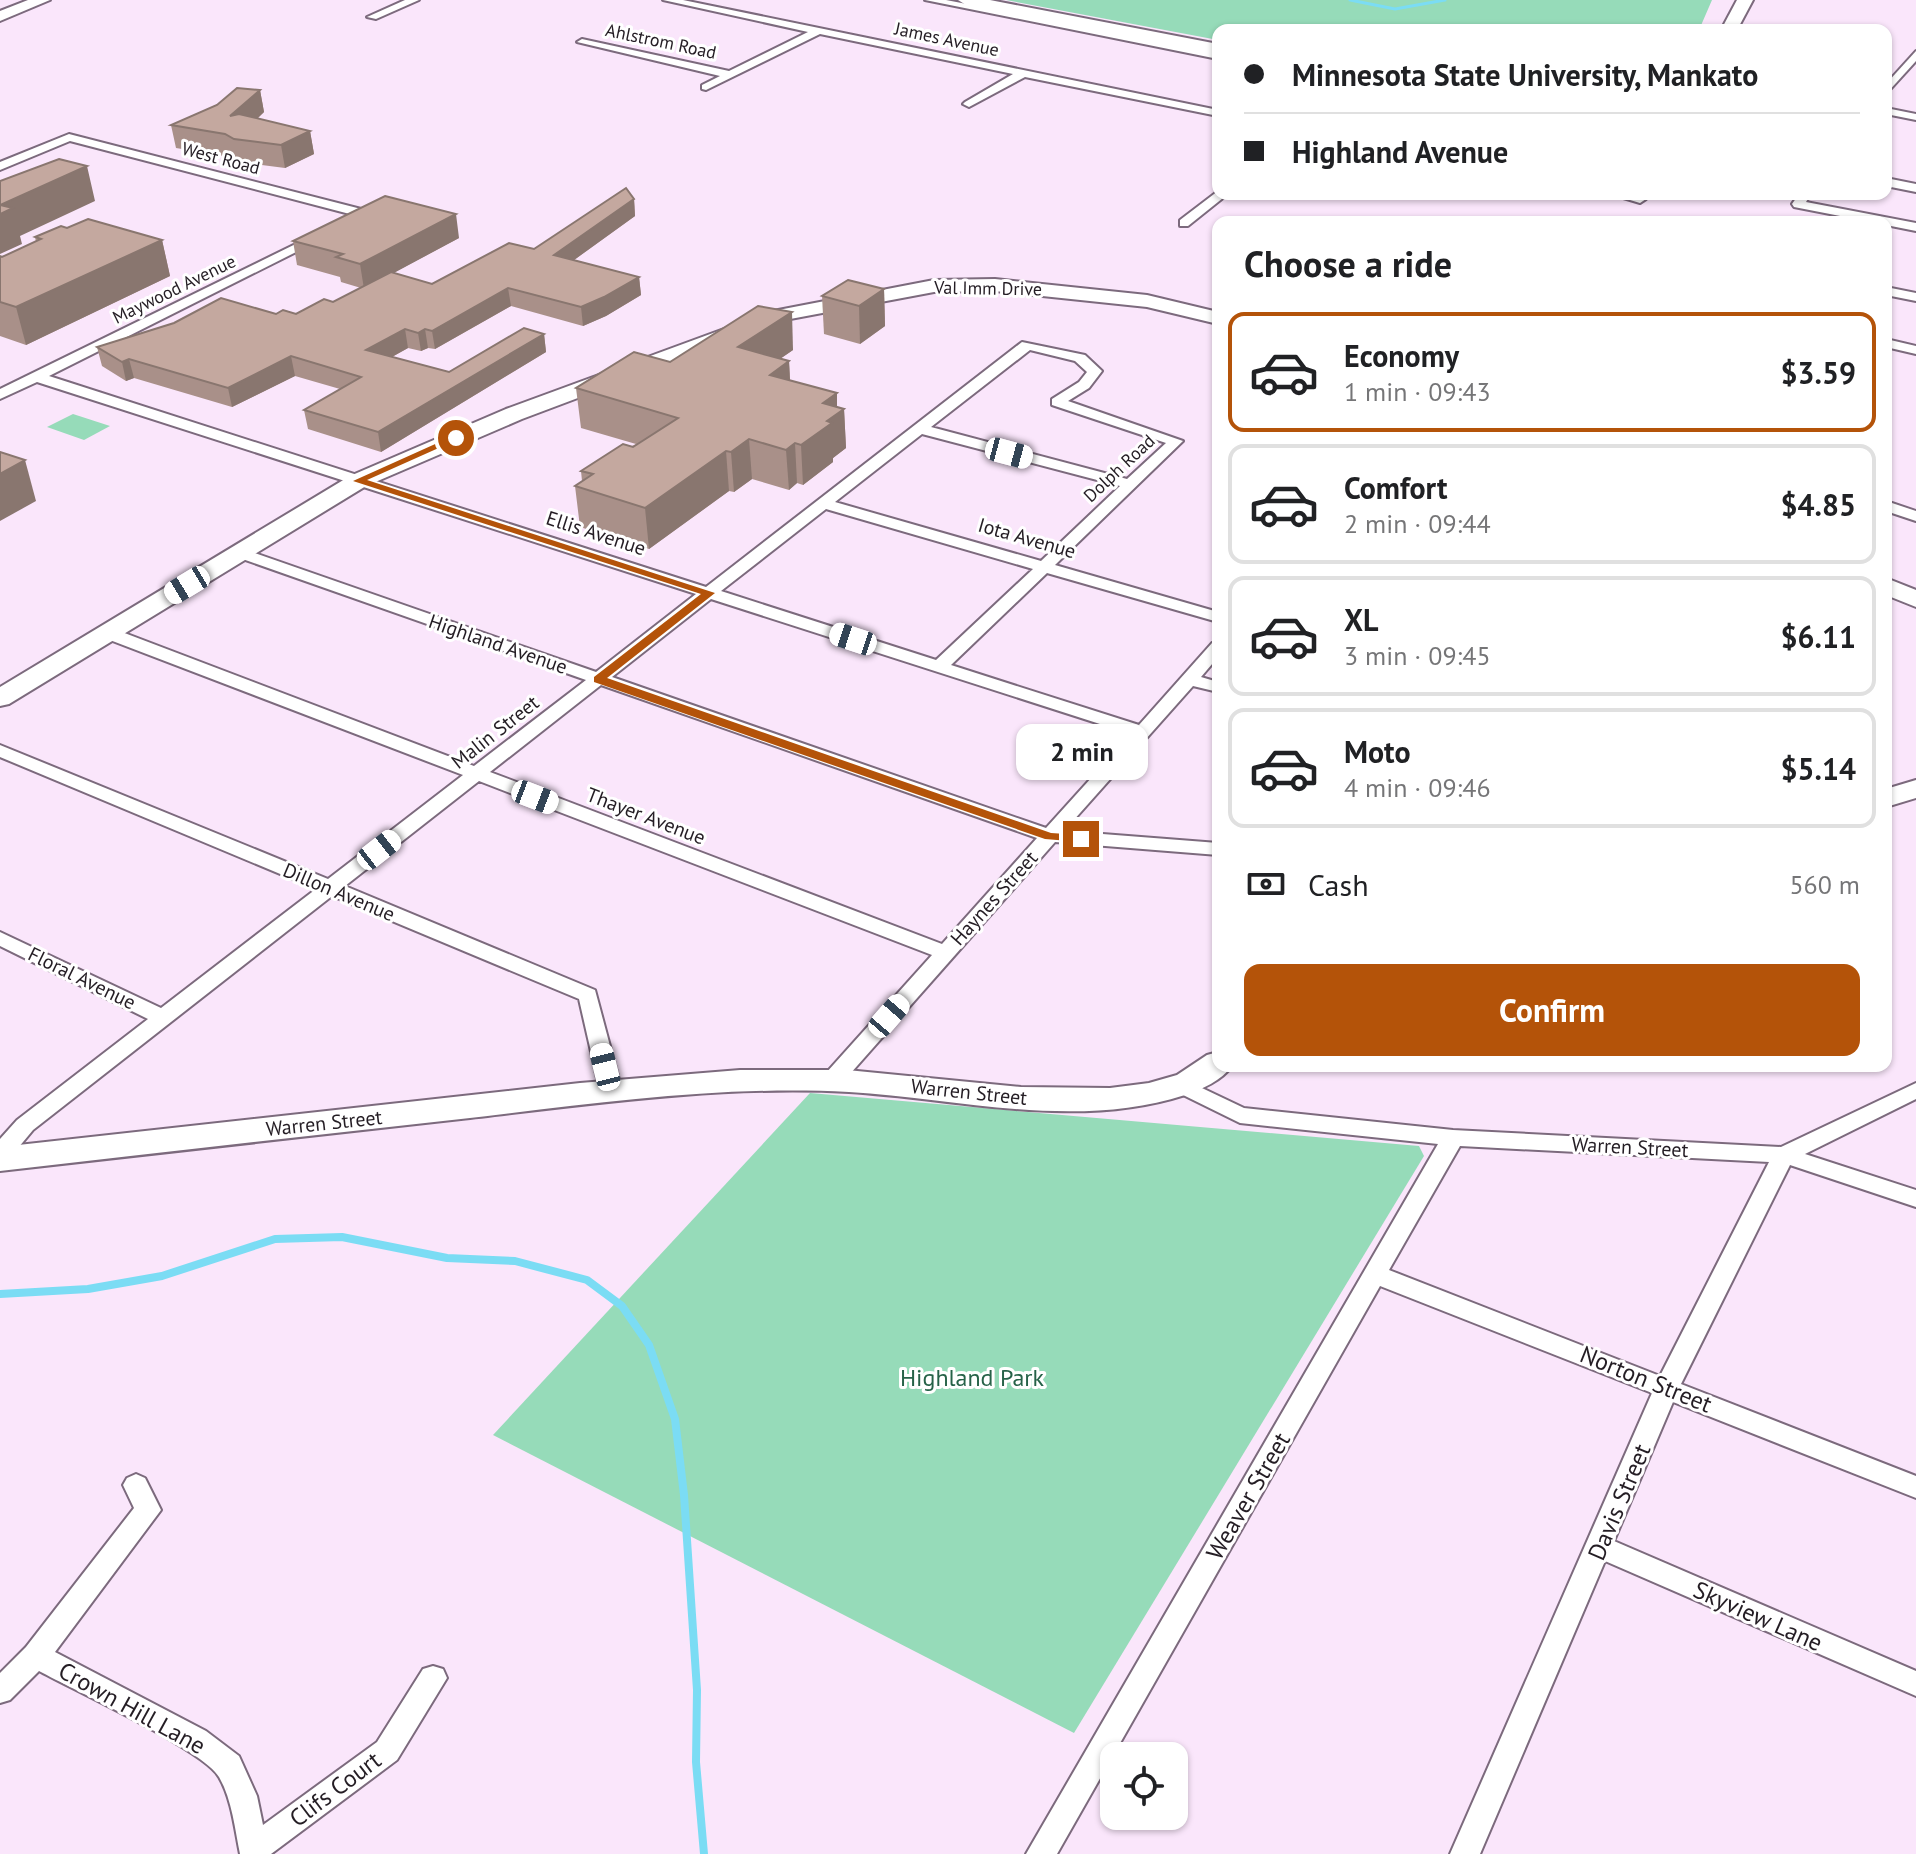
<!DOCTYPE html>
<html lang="en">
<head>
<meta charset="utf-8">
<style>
  body { margin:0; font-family:"PT Sans",sans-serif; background:#f2f2f2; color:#202124; height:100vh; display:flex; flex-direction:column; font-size:30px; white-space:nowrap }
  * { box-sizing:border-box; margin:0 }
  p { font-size:26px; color:#757577 }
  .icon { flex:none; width:44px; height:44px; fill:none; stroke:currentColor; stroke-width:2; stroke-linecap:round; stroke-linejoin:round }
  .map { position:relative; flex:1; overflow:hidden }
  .side { position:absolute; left:1212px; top:216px; width:680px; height:856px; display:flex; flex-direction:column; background:#fff; border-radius:16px; box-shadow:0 2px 6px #0004 }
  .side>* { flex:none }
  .guide { position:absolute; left:1212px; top:24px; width:680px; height:176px; border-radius:16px; box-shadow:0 2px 6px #0004; display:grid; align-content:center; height:176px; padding:0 32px; background:#fff }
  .tools { position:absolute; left:1100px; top:1742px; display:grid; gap:16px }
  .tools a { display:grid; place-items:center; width:88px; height:88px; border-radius:16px; background:#fff; box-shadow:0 2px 6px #0004; font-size:40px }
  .end { position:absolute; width:36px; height:36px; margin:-18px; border:10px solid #b45309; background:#fff; box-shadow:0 0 0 4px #fff }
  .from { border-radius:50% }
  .bubble { position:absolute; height:56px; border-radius:16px; background:#fff; box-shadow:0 2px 6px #0004; font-size:26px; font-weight:700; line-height:56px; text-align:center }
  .car { position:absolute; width:24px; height:48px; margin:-24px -12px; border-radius:10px; box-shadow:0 0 6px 2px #0007; background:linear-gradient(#fff 24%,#345 0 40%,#fff 0 76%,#345 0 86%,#fff 0) }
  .guide b { display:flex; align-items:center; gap:28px; height:76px; font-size:30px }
  .guide b+b { border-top:2px solid #e0e0e0 }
  .guide i { width:20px; height:20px; background:#202124 }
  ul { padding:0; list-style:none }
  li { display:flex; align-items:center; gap:24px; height:120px; margin:0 16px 12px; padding:0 16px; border:4px solid #e0e0e0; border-radius:16px }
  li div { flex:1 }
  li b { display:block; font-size:30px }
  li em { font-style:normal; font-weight:700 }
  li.selected { border-color:#b45309 }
  li>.icon { width:72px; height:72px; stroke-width:1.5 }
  h2 { padding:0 32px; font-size:36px; line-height:96px }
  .pay { display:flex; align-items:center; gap:20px; height:88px; padding:0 32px; font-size:30px }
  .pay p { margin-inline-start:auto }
  .button { display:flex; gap:16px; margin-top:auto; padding:16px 32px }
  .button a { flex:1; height:92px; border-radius:16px; background:#b45309; color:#fff; font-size:32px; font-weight:700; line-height:92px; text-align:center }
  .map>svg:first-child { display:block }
  .green { fill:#96dbb9 }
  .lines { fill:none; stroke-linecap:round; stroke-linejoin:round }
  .stream-far1 { stroke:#7bdcf4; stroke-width:3 }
  .stream { stroke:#7bdcf4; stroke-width:8 }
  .street-casing { stroke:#7c6a7d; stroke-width:4 }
  .secondary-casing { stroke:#7c6a7d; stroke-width:4 }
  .street { fill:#fff; fill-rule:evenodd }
  .secondary { fill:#fff; fill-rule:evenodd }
  .wall { fill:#a99089 }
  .shaded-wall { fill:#89766f }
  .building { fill:#c4a89f; stroke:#89766f; stroke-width:2 }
  .route { fill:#b45309 }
  .labels { text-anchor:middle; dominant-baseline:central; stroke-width:6; stroke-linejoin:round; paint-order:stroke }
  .far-street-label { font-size:18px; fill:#241d24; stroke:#fff }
  .street-label { font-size:20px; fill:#241d24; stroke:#fff }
  .near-park-label { font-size:24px; fill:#266248; stroke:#fff }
  .near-street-label { font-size:24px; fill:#241d24; stroke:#fff }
</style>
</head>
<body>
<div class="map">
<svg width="1916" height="1854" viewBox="0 0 1916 1854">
  <rect width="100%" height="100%" fill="#fae6fb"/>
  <!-- green -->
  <g class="green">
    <path d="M1006 0H1712L1699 30H1218V40Z"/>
    <path d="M73 414 110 426 84 440 47 427Z"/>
    <path d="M810 1093 1419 1146 1424 1156 1074 1733 493 1435Z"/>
  </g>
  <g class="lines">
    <!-- stream-far1 -->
    <path class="stream-far1" d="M1350 0 1395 9 1445 0"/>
    <!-- stream -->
    <path class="stream" d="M0 1294 88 1289 162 1276 275 1239 342 1237 447 1258 515 1261 587 1280 622 1306 649 1345 675 1419 684 1495 697 1690 696 1762 704 1854"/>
    <!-- street casing -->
    <g class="street-casing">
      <g id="street">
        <path d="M405 0H419L376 19 367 17Z"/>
        <path d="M663 0H683L1218 110V116L1025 77 969 107 963 104 965 102 1013 74 820 34 706 90 702 89V85L720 76 577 42 582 39 729 71 808 32Z"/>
        <path d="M925 0H946L1218 53V59Z"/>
        <path d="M1916 51V61L1886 94V84Z"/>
        <path d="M1886 108 1916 114V120L1886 114Z"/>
        <path d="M69 134 369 211 371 214 365 218 70 141 0 170V162Z"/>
        <path d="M1886 178 1916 184V192L1886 186Z"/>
        <path d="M1218 191V194H1228L1188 226H1180V220Z"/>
        <path d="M1610 194H1634L1646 199 1640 203Z"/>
        <path d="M1799 194H1811L1806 202 1916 223V231L1886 225V222H1871L1794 207 1792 204Z"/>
        <path d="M314 235 324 238 49 376 706 587 1022 342 1085 355 1102 371 1089 388 1068 401 1183 441 1055 565 1218 612V622L1047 573 951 665 1139 725 1212 643 1218 642V657L1201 677 1218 682V692L1193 686 1064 831 1218 843V855L1055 842 842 1083H826L823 1078 826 1073 932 955 479 781 345 886 595 990 622 1091 619 1096H603L600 1091 579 999 332 896 33 1130 8 1160 0 1162V1139L17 1120 148 1019 0 946V932L161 1008 316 889 0 757V745L328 879 463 775 102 637 100 633 102 629H114L474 766 586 680 234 556V550H246L596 672 696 594 37 382 0 399V389ZM1030 350 1075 361 1087 372 1079 382 1052 399V405L1166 443 1127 479 931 427ZM922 434 1120 486 1041 561 835 502ZM826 509 1033 569 936 660 721 591ZM711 599 1131 734 1046 828 612 677ZM601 685 1037 838 942 944 490 772Z"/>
        <path d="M1886 287 1916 293V301L1886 295Z"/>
        <path d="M1886 339 1916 346V354L1886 347Z"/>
        <path d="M1886 501 1916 511V521L1886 511Z"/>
        <path d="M1183 1079 1244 1108 1453 1130 1781 1147 1916 1083V1099L1805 1154 1916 1190V1207L1790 1165 1681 1384 1916 1476V1498L1673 1402 1614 1541 1916 1671V1696L1605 1561 1480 1854H1450L1652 1393 1380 1286 1057 1854H1026L1438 1144 1240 1123 1175 1091 1172 1086 1175 1081ZM1460 1146 1769 1162 1660 1376 1389 1270Z"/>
        <path d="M136 1474 145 1478 161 1510 55 1652 206 1731 239 1756 257 1796 263 1825 377 1742 423 1669 433 1666 443 1669 447 1678 397 1760 271 1854H240C235 1830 232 1799 219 1777 205 1751 72 1689 39 1671L10 1700 0 1703V1673L26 1647 134 1508 123 1485 127 1478Z"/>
      </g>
    </g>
    <!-- secondary casing -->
    <g class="secondary-casing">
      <g id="secondary">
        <path d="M28 0H50L0 21V11Z"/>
        <path d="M958 0H990L1218 44V54L966 5Z"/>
        <path d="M1737 0H1753L1737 30H1721Z"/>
        <path d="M995 279 1147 295 1218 312V324L1147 307 995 291 934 292 785 320 522 419 366 486 9 704 0 706V687L350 476 506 409 773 311 934 280Z"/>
        <path d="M1886 578 1916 590V607L1886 595Z"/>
        <path d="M1916 780V798L1886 807V789Z"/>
        <path d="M1218 1052V1066H1232C1222 1080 1201 1090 1185 1095 1076 1130 961 1099 849 1092 720 1085 590 1104 461 1119 308 1136 154 1153 0 1171V1147L580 1083 740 1070H847L1021 1087 1110 1088 1149 1083 1177 1075 1207 1055Z"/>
      </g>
    </g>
    <!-- street -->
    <use href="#street" class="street"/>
    <!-- secondary -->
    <use href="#secondary" class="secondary"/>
  </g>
  <!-- wall -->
  <g class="wall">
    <path d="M260 90 264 112 257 119 310 131 314 154 285 168 238 162 230 157 176 148 171 125Z"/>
    <path d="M634 199 635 216 574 260 639 277 641 295 606 316 583 326 511 306 435 349 428 348 421 351 408 348 392 357 449 372 544 334 546 352 381 452 308 429 304 410 340 389 295 376 232 407 134 378 126 381 102 366 97 347 276 314H296L333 302 361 288 341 282 340 277 297 265 293 241 459 238 393 273 432 284 534 249Z"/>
    <path d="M67 228 162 240 170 276 26 345 0 336V256L2 257 36 242 35 237Z"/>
    <path d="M884 289 885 326 860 344 824 334 822 296Z"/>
    <path d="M793 350 780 359 789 361 790 380 837 407 844 409 846 448 833 458V462L803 485 797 483 789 490 752 479 734 492 729 491 649 549 580 527 575 486 582 481 581 471 636 444 581 428 576 388 670 362Z"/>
  </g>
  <!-- shaded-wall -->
  <g class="shaded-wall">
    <path d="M260 90 264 112 235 139 230 116Z"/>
    <path d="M310 131 314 154 285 168 281 145Z"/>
    <path d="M87 166 95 201 20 236 22 244 0 254V205Z"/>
    <path d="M634 199 635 216 556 273 554 255Z"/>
    <path d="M456 214 459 238 364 289 360 264Z"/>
    <path d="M162 240 170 276 26 345 16 307Z"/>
    <path d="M639 277 641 295 606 316 583 326 581 307Z"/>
    <path d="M508 288 511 306 435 349 432 331Z"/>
    <path d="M884 289 885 326 860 344 859 306Z"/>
    <path d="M792 312 793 350 740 386 738 347Z"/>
    <path d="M405 329 408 348 370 369 366 350Z"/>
    <path d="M425 329 428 348 421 351 418 333Z"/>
    <path d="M544 334 546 352 381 452 378 432Z"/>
    <path d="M291 356 295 376 232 407 228 388Z"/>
    <path d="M129 359 134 378 126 381 122 362Z"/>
    <path d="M789 361 791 400 770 375Z"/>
    <path d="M837 393V414L844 409 846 448 833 458V462L803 485 801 445 823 403Z"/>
    <path d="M749 439 752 479 734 492 731 452Z"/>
    <path d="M795 443 797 483 789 490 786 450Z"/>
    <path d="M726 451 729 491 649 549 645 508Z"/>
    <path d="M25 460 36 501 0 521V474Z"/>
  </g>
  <!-- building -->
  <g class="building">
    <path d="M237 88 260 90 230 116 239 114 310 131 281 145 234 139 225 134 171 125 217 105Z"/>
    <path d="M59 159 87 166 0 205V181Z"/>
    <path d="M626 188 634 199 554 255 639 277 604 297 581 307 508 288 432 331 425 329 418 333 405 329 366 350 449 372 524 328 544 334 378 432 304 410 361 377 291 356 228 388 129 359 122 362 97 347 174 323 221 298 276 314 283 310 296 314 324 299 333 302 391 272 432 284 509 243 534 249Z"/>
    <path d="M385 196 456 214 360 264 336 257 343 254 293 241Z"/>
    <path d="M0 205 13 208 0 214Z"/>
    <path d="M88 219 162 240 16 307 0 302V256L2 257 41 239 35 237 61 226 67 228Z"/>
    <path d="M848 280 884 289 859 306 822 296Z"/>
    <path d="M758 306 792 312 738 347 789 361 770 375 837 393 823 403 844 409 827 421 832 423 801 445 795 443 786 450 749 439 731 452 726 451 645 508 575 486 593 474 581 471 623 444 633 447 678 418 576 388 634 352 670 362Z"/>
    <path d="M0 452 25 460 0 474Z"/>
  </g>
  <!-- route -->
  <path class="route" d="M453 436 461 438 367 480 715 593 607 678 1051 833 1081 835 1087 839 1081 842 1045 839 594 682V677L701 594 353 481Z"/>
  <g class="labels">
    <!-- far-street labels -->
    <g class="far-street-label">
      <text transform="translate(947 39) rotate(12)">James Avenue</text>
      <text transform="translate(661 41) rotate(12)">Ahlstrom Road</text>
      <text transform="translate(221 158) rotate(15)">West Road</text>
      <text transform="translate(988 288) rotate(1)">Val Imm Drive</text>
      <text transform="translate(174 289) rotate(-26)">Maywood Avenue</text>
      <text transform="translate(1119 468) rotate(-43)">Dolph Road</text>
    </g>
    <!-- street labels -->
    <g class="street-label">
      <text transform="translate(596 533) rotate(18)">Ellis Avenue</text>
      <text transform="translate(1027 538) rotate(16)">Iota Avenue</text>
      <text transform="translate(498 644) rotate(19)">Highland Avenue</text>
      <text transform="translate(495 732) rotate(-38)">Malin Street</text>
      <text transform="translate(646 816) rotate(21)">Thayer Avenue</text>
      <text transform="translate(339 892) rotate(23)">Dillon Avenue</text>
      <text transform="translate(994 898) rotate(-48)">Haynes Street</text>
      <text transform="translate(82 978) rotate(26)">Floral Avenue</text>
      <text transform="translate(969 1092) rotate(6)">Warren Street</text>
      <text transform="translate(324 1123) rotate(-6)">Warren Street</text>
      <text transform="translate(1630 1147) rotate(3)">Warren Street</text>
    </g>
    <!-- near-park labels -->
    <g class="near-park-label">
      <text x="972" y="1377">Highland Park</text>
    </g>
    <!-- near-street labels -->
    <g class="near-street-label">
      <text transform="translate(1646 1379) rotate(22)">Norton Street</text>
      <text transform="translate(1248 1496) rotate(-60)">Weaver Street</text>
      <text transform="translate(1619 1502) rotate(-67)">Davis Street</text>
      <text transform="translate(1758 1616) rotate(24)">Skyview Lane</text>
      <text transform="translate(132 1708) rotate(29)">Crown Hill Lane</text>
      <text transform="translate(335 1789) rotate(-37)">Clifs Court</text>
    </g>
  </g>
</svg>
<div class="tools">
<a><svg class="icon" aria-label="locate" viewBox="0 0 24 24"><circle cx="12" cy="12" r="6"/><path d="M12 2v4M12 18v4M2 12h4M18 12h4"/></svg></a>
</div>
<i class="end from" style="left:456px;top:438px"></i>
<i class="end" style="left:1081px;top:839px"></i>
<div class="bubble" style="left:1016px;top:724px;width:132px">2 min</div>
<i class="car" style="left:1009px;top:453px;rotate:105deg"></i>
<i class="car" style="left:187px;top:585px;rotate:239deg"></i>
<i class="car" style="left:853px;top:639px;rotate:288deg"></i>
<i class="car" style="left:535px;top:797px;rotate:111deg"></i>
<i class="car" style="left:379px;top:850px;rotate:52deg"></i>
<i class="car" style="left:889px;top:1016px;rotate:41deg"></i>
<i class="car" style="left:605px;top:1067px;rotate:346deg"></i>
<div class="guide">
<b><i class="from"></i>Minnesota State University, Mankato</b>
<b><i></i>Highland Avenue</b>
</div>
<section class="side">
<h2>Choose a ride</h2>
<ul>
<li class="selected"><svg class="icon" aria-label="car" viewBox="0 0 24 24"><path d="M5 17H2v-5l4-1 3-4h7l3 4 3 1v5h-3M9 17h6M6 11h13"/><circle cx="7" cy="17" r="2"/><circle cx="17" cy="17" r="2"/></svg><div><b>Economy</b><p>1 min · 09:43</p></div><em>$3.59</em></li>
<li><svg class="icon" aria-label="car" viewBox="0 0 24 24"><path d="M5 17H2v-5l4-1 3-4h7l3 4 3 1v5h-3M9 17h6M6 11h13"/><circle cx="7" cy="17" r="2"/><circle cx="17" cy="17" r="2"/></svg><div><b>Comfort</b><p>2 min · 09:44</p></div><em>$4.85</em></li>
<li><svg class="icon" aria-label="car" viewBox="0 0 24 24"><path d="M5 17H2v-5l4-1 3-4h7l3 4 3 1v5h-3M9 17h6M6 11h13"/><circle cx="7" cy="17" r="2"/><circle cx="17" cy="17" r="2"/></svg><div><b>XL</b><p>3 min · 09:45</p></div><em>$6.11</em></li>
<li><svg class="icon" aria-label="car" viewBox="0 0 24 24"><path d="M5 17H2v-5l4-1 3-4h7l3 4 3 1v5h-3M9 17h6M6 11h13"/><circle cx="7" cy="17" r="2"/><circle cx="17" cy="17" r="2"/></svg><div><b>Moto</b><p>4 min · 09:46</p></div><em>$5.14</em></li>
</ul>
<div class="pay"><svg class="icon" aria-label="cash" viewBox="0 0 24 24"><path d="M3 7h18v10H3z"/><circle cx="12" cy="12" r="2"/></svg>Cash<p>560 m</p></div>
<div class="button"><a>Confirm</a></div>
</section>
</div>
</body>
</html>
